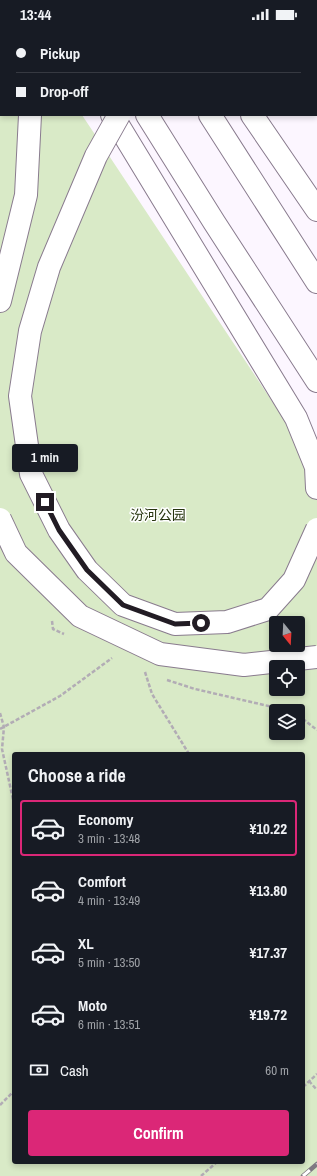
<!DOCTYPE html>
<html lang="en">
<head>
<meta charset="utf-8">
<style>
  body { margin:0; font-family:"Archivo Narrow","Noto Sans SC",sans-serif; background:#242831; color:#f1f3f6; height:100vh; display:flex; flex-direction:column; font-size:15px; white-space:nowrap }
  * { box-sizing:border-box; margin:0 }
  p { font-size:13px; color:#9ea1a6 }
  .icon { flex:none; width:22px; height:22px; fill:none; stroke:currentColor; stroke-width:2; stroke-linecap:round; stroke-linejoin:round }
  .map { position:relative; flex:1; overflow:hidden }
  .details { position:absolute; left:12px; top:724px; width:293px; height:412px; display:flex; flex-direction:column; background:#171b24; border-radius:4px; box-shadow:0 2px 6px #0003 }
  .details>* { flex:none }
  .guide { position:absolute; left:0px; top:0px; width:317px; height:88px; box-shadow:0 2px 6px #0003; display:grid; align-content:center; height:88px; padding:0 16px; background:#171b24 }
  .needle { width:26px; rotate:162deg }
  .controls { position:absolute; left:269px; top:588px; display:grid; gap:8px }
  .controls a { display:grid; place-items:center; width:36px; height:36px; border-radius:4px; background:#171b24; box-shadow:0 2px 6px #0003; font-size:20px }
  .end { position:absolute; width:18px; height:18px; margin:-9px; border:5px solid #221c24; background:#fff; box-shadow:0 0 0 2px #fff }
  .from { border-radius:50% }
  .bubble { position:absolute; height:28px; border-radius:4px; background:#171b24; box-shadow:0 2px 6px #0003; font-size:13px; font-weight:800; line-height:28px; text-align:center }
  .guide b { display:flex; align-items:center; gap:14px; height:38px; font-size:15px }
  .guide b+b { border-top:1px solid #363941 }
  .guide i { width:10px; height:10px; background:#f1f3f6 }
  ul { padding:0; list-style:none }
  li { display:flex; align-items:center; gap:12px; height:56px; margin:0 8px 6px; padding:0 8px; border:2px solid transparent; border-radius:4px }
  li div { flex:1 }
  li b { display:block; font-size:15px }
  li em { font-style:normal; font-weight:800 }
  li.current { border-color:#db2777 }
  li>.icon { width:36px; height:36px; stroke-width:1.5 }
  h2 { padding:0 16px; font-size:18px; line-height:48px }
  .pay { display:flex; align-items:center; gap:10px; height:44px; padding:0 16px; font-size:15px }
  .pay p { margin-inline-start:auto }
  .primary-button { display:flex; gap:8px; margin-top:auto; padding:8px 16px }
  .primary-button a { flex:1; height:46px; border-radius:4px; background:#db2777; color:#fff; font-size:16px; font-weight:800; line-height:46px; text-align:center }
  .status { display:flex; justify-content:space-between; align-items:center; height:28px; padding:0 20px; background:#171b24; direction:ltr }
  .status svg { height:11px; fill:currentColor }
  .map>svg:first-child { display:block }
  .green { fill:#d9eac7; fill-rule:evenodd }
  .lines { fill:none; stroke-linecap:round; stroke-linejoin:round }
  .secondary-casing { stroke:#897b8e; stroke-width:24 }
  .highway-casing { stroke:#897b8e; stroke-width:24 }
  .path { stroke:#b2acb5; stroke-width:2.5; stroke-dasharray:4 2; stroke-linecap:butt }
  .secondary { stroke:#fff; stroke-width:22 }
  .highway { stroke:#fff; stroke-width:22 }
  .rail-casing { stroke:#7f7982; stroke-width:4.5 }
  .rail { stroke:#fff; stroke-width:3; stroke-dasharray:9; stroke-linecap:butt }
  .secondary-bridge-casing { stroke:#897b8e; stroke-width:24; stroke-linecap:butt }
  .secondary-bridge { stroke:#fff; stroke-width:22 }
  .route { stroke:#221c24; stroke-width:5 }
  .labels { text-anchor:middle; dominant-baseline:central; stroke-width:3; stroke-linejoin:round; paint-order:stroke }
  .park-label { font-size:14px; fill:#26350e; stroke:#fff }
</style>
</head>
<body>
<div class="status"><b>13:44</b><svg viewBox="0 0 49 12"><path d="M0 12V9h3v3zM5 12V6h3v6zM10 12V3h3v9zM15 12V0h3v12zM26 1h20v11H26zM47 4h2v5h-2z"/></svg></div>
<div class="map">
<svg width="317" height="1148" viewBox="0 0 317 1148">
  <rect width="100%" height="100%" fill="#fcf6ff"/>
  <!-- green -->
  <path class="green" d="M0 0 25 1H1V87H82L317 441V1148H0ZM276 595H298V617H276ZM276 639H298V661H276ZM276 683H298V705H276ZM14 726H303V1134H14Z"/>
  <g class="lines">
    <!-- secondary casing -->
    <g class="secondary-casing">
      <g id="secondary">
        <path d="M19 0V1"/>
        <path d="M71 0 72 1"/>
        <path d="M195 0V1"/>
        <path d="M167 1 168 0"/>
        <path d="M225 1 226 0"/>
        <path d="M112 87 296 390 316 439 317 460"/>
        <path d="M252 87 317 182"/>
        <path d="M0 273 26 167 30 87"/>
      </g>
    </g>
    <!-- highway casing -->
    <g class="highway-casing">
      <g id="highway">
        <path d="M93 0V1"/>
        <path d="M155 0 156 1"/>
        <path d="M147 87 214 194 317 353"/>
        <path d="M210 87 317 254"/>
      </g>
    </g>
    <!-- path -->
    <g class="path">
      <path d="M52 593 53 601 64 606"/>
      <path d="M145 644 152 666 189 726"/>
      <path d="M167 652 195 661 290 683"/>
      <path d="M0 685 4 699 2 721 14 776"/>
      <path d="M298 687 317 702"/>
      <path d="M0 701 60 668 112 630"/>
      <path d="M309 1053 317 1062"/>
      <path d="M303 1059 317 1046"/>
      <path d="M0 1077 14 1063"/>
      <path d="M201 1148 217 1134"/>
    </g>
    <!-- secondary -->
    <use href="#secondary" class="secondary"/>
    <!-- highway -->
    <use href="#highway" class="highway"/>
    <!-- rail casing -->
    <g class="rail-casing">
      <path id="rail" d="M303 1148 317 1136"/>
    </g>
    <!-- rail -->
    <use href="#rail" class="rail"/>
    <!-- secondary-bridge casing -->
    <g class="secondary-bridge-casing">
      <g id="secondary-bridge">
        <path d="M119 87 96 128 49 239 30 303 20 368 31 446 59 502 87 542 123 577 175 596 227 594 268 581 294 552 317 501"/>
        <path d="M0 491 16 525 80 588 160 626 244 637 317 629"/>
      </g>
    </g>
    <!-- secondary-bridge -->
    <use href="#secondary-bridge" class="secondary-bridge"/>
  </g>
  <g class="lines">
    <!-- route -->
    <path class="route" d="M45 474 59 502 87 542 123 577 175 596 201 595"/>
  </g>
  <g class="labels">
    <!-- park labels -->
    <g class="park-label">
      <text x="158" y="487">汾河公园</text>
    </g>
  </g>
</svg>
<div class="controls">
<a><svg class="needle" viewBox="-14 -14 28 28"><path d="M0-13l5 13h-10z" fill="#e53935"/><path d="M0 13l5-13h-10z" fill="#9ea1a6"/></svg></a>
<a><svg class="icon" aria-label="locate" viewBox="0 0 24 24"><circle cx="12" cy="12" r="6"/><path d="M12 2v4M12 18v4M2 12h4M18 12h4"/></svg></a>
<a><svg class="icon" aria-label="layers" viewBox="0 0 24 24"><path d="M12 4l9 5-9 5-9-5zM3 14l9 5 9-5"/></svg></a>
</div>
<i class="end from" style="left:201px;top:595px"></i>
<i class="end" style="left:45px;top:474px"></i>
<div class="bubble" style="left:12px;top:416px;width:66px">1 min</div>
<div class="guide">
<b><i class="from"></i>Pickup</b>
<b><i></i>Drop-off</b>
</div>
<section class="details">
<h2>Choose a ride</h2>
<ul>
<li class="current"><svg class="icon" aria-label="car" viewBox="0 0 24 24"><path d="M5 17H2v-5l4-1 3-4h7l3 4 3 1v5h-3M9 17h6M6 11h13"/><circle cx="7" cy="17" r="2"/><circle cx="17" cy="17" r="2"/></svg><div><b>Economy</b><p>3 min · 13:48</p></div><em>¥10.22</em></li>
<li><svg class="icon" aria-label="car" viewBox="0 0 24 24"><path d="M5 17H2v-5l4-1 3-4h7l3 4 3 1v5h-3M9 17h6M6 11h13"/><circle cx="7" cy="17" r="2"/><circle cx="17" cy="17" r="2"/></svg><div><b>Comfort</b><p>4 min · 13:49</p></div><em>¥13.80</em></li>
<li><svg class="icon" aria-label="car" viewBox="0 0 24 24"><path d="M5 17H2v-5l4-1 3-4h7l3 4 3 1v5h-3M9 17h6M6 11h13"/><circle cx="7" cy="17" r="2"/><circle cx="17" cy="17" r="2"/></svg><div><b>XL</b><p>5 min · 13:50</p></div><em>¥17.37</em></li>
<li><svg class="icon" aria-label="car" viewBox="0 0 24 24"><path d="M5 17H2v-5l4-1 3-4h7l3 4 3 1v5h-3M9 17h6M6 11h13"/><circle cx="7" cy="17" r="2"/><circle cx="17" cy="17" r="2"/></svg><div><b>Moto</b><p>6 min · 13:51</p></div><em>¥19.72</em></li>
</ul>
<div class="pay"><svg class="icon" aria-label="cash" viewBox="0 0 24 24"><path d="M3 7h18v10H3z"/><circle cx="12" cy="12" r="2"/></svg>Cash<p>60 m</p></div>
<div class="primary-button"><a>Confirm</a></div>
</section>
</div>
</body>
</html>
